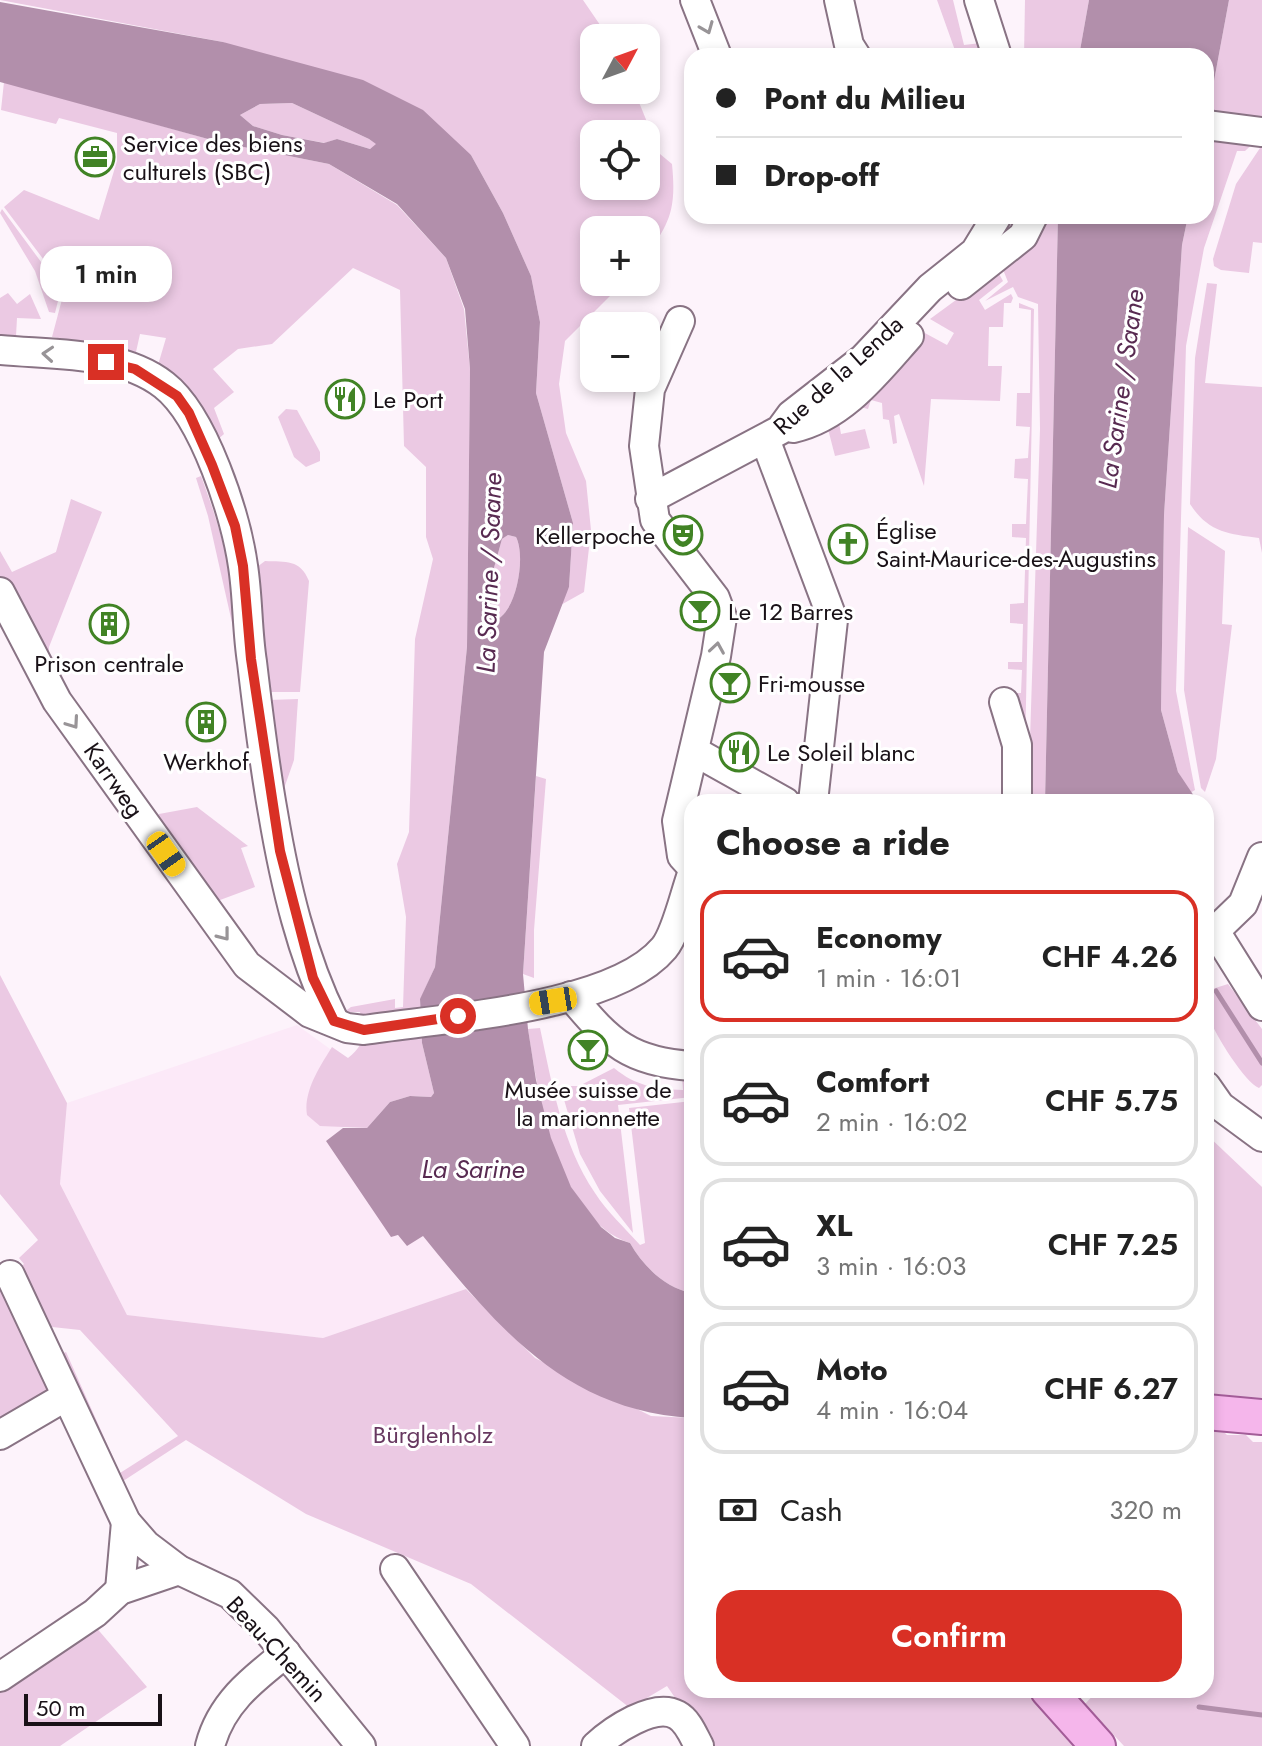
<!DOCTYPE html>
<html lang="en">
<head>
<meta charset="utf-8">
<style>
  body { margin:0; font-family:Jost,sans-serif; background:#f6f6f6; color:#222; height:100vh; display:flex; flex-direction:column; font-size:30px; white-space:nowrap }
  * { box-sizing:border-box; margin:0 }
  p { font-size:26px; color:#767676 }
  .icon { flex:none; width:44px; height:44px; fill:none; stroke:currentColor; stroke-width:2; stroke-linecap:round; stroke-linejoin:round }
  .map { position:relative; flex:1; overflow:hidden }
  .panel { position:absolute; left:684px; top:794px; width:530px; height:904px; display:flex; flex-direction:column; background:#fff; border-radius:24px; box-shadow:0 4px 12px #0003 }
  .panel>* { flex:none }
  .top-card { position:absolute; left:684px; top:48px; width:530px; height:176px; border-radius:24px; box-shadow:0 4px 12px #0003; display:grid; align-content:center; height:176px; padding:0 32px; background:#fff }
  .needle { width:52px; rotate:49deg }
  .tools { position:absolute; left:580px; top:24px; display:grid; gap:16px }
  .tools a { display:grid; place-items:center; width:80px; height:80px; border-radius:16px; background:#fff; box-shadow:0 4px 12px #0003; font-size:40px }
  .scale { position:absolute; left:24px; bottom:20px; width:138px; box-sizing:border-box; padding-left:8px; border:4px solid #191117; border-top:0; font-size:22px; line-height:28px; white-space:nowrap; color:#191117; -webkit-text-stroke:6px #fff; paint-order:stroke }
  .end { position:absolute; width:36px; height:36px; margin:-18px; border:10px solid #d93025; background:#fff; box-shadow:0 0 0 4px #fff }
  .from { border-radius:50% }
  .bubble { position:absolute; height:56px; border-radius:24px; background:#fff; box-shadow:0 4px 12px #0003; font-size:26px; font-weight:600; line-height:56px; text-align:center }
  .car { position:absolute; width:24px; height:48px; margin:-24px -12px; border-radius:10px; box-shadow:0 0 6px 2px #0007; background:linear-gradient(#f5c518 24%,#345 0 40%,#f5c518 0 76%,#345 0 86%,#f5c518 0) }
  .top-card b { display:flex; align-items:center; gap:28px; height:76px; font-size:30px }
  .top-card b+b { border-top:2px solid #e0e0e0 }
  .top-card i { width:20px; height:20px; background:#222 }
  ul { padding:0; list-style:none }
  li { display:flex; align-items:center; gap:24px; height:132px; margin:0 16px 12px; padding:0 16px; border:4px solid #e0e0e0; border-radius:24px }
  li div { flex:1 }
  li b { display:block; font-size:30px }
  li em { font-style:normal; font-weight:600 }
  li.current { border-color:#d93025 }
  li>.icon { width:72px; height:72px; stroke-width:1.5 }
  h2 { padding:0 32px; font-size:36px; line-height:96px }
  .pay { display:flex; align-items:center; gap:20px; height:88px; padding:0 32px; font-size:30px }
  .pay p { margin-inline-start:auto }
  .button { display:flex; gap:16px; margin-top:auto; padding:16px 32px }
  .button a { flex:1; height:92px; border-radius:24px; background:#d93025; color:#fff; font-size:32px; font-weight:600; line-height:92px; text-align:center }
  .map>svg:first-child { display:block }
  .built { fill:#fce9f8 }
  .green { fill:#ebc9e3; fill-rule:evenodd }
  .water { fill:#b28fab; fill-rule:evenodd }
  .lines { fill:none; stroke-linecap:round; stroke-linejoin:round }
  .stream { stroke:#b28fab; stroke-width:5 }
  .minor-casing { stroke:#897384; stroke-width:32 }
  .major-casing { stroke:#a35c98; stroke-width:38 }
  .minor { stroke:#fff; stroke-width:28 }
  .major { stroke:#f5b6eb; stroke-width:34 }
  .oneway { stroke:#989497 }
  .route { stroke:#d93025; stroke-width:10 }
  .labels { text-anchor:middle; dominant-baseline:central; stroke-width:6; stroke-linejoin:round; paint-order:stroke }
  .poi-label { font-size:24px; fill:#191117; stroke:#fff; text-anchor:start }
  .street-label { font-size:24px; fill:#191117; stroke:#fff }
  .park-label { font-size:24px; fill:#673860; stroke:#fff }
  .water-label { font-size:26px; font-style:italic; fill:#582a51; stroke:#fff }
</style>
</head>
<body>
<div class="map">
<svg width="1262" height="1746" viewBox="0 0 1262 1746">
  <rect width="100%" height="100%" fill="#fdf3fb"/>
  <!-- built -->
  <path class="built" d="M297 1025 348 1062 326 1085 343 1128 326 1141 391 1236H423L466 1289 323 1338 127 1315 60 1184 67 1103Z"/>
  <!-- green -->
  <g class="green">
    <path d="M0 0H583L609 38H594V90H634L660 154 672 164C676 205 672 222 646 255V230H594V282H624L565 341 559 384 566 433 586 481 591 530 584 592 559 606 569 587 573 523 536 393 540 322 531 276 503 213 471 155 223 42ZM594 134H646V186H594Z"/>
    <path d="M937 0H953L964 45 989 42 993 56H957Z"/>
    <path d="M1025 0H1089L1079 56H1024Z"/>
    <path d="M1229 0H1262V135L1245 151H1237L1204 248 1186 346 1176 691 1195 790 1190 793 1178 772 1161 710 1164 515 1182 245 1188 216H1206V124Z"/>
    <path d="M4 82 219 142 329 164 397 205 446 258 464 309 470 369 467 647 435 967 420 1000 422 1043 434 1093 431 1097 410 1096 390 1102 367 1128 320 1126 307 1115C303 1092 320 1066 332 1047L348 1058C366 1044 365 1033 360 1012H344L351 1007 395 999V1008L403 1007 406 917 397 864 409 832 415 639 433 559 426 537V467L404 446 400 290 353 268 272 344 238 349 213 369 234 392 214 408 224 434 216 441C201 411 189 380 158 365L166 338 140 334 136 352 52 337 65 288 4 207 24 190 99 220 117 161V133L59 118 56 124 1 110Z"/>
    <path d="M292 103 369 139 377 144 370 149 337 139 325 143 282 135 253 126 240 115 260 104Z"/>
    <path d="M1262 145V243L1253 242 1249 273 1221 270 1214 266 1213 259 1236 184Z"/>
    <path d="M2 209 61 289 55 313 49 312 35 271 0 213Z"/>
    <path d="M1040 216H1058L1045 802H1028L1040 429 1038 304 1018 297 1013 287 985 301 1008 282 1002 267Z"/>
    <path d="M997 270 1003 281 979 300 985 310 1011 294 1013 298 1011 303H1004L1003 327H989L988 366H1002L1000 401 931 399 924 486 899 414 894 416 897 443 893 444 889 420 883 419 882 403 871 400 868 409 860 407 923 332 947 345 954 333 930 319Z"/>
    <path d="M1207 283 1217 284 1205 383 1262 387V553L1259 538C1228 534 1208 532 1190 504L1195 358Z"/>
    <path d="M8 293 17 304 30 294 41 319 17 318 16 336H0V298Z"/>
    <path d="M1019 303 1034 309 1024 802 1007 693H1021L1022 670 1008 669V662H1022L1023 624 1010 623V604L1024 603 1026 538 1012 537V524H1026L1028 479 1014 478 1015 459 1028 458 1030 427 1016 426 1017 393H1030L1031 310 1019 308Z"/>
    <path d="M286 409 297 410 320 452V461L306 467 294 457 278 417Z"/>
    <path d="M839 423 841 434 865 429 870 448 835 456 828 429Z"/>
    <path d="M201 476C224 538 232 570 235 636L208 516 196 478Z"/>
    <path d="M71 499 102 512 49 647V660L0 579V551L12 572 56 552Z"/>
    <path d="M1188 527 1225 551 1222 624 1232 625 1216 759 1205 792 1201 788 1184 690Z"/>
    <path d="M508 535 516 537C526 556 517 611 496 620L491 617 492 575 502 539Z"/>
    <path d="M265 561C286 562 300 559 309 581L300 692H269L253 570Z"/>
    <path d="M298 699 294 760 281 797 269 700Z"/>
    <path d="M536 776 546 779 534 930V978L523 974Z"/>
    <path d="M197 807 248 846 241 848 255 887 212 903 157 818 159 814Z"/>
    <path d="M0 975 67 1103 60 1184 127 1315 323 1338 466 1289 535 1358 651 1416 692 1418V1690H1024L1076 1746H708L667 1686 630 1708 471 1584 306 1514 186 1440 114 1487 57 1356 66 1352 120 1473 178 1436 80 1330 43 1326 15 1272 24 1264 19 1258 38 1240 0 1194Z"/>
    <path d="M1228 984 1262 1029V1085L1259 1088C1244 1082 1210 1027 1206 1010 1205 1005 1206 997 1206 991Z"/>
    <path d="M540 1028C552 1084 562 1144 595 1193 607 1212 625 1228 640 1245L645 1243 629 1108 692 1101V1293C665 1288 643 1266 630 1243 557 1219 538 1095 528 1029Z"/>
    <path d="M614 1068C636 1086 655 1089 683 1090L682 1077 692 1076V1097L618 1105 633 1233 600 1191 580 1154 560 1086H579Z"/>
    <path d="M1206 1134 1262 1187V1399L1206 1393Z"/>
    <path d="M6 1286 53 1390 0 1425V1291Z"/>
    <path d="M1206 1423 1217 1425 1227 1435H1246L1253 1442H1262V1746H1124L1085 1704 1098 1690H1206Z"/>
    <path d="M83 1612 147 1687 60 1746H0V1665Z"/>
  </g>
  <!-- water -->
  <g class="water">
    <path d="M1089 0H1229L1206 124V56H1079Z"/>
    <path d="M0 2 223 42 363 80 423 110 471 155 503 213 531 276 540 322 536 393 573 523 569 587 544 652 523 974 528 1029 536 1080 551 1138 571 1187 601 1227 615 1238 630 1243C643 1266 665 1288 692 1293V1418C566 1411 497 1327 423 1236L407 1246 398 1235 391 1237 326 1141 343 1128H367L390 1102 410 1096 431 1097 434 1093 422 1043 420 999 435 967 467 647 470 369 465 309 446 258 397 204 329 164 219 142 0 82ZM292 103 369 139 376 144 370 149 337 139 324 143 282 135 253 126 240 115 260 104ZM508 535 516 537C526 556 517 611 496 620L491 617 492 575 502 539Z"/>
    <path d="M1058 216H1188L1182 245 1164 515 1161 710 1178 772 1198 802H1045Z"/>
  </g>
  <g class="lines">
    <!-- stream -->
    <g class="stream">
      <path d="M1216 991 1262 1063"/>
      <path d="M1199 1707 1262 1715"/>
    </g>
    <!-- minor casing -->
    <g class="minor-casing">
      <g id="minor">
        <path d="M695 0 717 56"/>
        <path d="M839 0 849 45 856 56"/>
        <path d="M979 0 997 56"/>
        <path d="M1206 125 1262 132"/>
        <path d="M961 285 1023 236 1033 216"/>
        <path d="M680 321 650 389 644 446 655 520 715 598 722 617 716 656 677 821 682 856 692 867"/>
        <path d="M0 350C52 355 121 351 164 385 204 416 236 516 243 566 248 598 247 630 252 662 258 713 264 763 273 813 285 884 302 957 334 1021"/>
        <path d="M793 428C843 417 877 372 909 336"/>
        <path d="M765 439 833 620 813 802"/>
        <path d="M650 499 780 430 791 415 863 359 930 288 975 252 997 216"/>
        <path d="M0 592 57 701 247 965 310 1013 347 1028 364 1030C442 1018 613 1009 664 948 676 934 685 893 692 874"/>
        <path d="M1004 702 1017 745V802"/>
        <path d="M694 751 785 802"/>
        <path d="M1206 931H1215L1243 904 1262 857"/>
        <path d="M1215 931 1262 1006"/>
        <path d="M571 996C610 1043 630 1062 692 1066"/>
        <path d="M1206 1086 1220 1106 1262 1137"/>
        <path d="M10 1275 126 1522 146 1545 179 1570 230 1594 266 1629 361 1746"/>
        <path d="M0 1435 65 1397"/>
        <path d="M395 1569 515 1746"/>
        <path d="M120 1590 126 1522"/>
        <path d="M0 1677 95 1613 120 1590 179 1570"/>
        <path d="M210 1746C221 1703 253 1679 286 1653"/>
        <path d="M596 1746C612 1731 654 1702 677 1715 688 1721 693 1735 699 1746"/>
      </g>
    </g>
    <!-- major casing -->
    <g class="major-casing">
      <g id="major">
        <path d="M1206 1412 1262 1417"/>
        <path d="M1048 1690 1098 1746"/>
      </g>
    </g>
    <!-- minor -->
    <use href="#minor" class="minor"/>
    <!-- major -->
    <use href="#major" class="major"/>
  </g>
  <!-- one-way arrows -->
  <defs><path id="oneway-chevron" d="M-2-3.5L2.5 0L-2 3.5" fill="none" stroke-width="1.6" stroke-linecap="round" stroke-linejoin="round" transform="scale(2)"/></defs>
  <g class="oneway">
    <use href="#oneway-chevron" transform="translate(707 28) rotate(68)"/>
    <use href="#oneway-chevron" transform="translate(48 354) rotate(-176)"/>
    <use href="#oneway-chevron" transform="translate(717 648) rotate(-81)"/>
    <use href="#oneway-chevron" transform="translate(73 723) rotate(55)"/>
    <use href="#oneway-chevron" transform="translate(224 935) rotate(52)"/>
  </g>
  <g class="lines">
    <!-- route -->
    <path class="route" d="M106 362 135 369 177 396 189 413 212 465 235 526 243 566 251 659 280 851 313 978 334 1021 364 1030 458 1016"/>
  </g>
  <!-- icons -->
  <defs>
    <g id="office-ring" transform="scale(2)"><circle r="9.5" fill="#fff" stroke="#418325" stroke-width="1.5"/><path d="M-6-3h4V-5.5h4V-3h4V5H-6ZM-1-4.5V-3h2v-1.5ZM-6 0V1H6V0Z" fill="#418325"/></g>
    <g id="restaurant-ring" transform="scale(2)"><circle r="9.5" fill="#fff" stroke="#418325" stroke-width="1.5"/><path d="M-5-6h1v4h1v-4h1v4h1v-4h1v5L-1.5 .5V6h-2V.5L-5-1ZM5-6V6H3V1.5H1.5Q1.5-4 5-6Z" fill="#418325"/></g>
    <g id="theatre-ring" transform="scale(2)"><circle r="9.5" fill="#fff" stroke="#418325" stroke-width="1.5"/><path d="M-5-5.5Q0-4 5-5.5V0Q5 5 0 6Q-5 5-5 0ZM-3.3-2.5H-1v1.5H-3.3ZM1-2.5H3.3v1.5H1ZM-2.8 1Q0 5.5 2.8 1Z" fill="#418325"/></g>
    <g id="church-ring" transform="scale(2)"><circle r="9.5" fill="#fff" stroke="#418325" stroke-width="1.5"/><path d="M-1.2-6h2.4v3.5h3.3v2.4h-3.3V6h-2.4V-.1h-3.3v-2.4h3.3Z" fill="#418325"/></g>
    <g id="bar-ring" transform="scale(2)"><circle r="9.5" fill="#fff" stroke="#418325" stroke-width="1.5"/><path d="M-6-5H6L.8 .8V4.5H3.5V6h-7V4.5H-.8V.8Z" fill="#418325"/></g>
    <g id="building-ring" transform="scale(2)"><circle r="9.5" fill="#fff" stroke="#418325" stroke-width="1.5"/><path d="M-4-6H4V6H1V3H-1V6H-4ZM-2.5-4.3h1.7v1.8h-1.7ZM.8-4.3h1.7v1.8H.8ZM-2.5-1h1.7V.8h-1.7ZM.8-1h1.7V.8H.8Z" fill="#418325"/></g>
  </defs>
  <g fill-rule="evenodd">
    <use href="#office-ring" x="95" y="157"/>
    <use href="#restaurant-ring" x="345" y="399"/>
    <use href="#theatre-ring" x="683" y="535"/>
    <use href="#church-ring" x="848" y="544"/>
    <use href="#bar-ring" x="700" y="611"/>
    <use href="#building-ring" x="109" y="624"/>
    <use href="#bar-ring" x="730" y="683"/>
    <use href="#building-ring" x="206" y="722"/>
    <use href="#restaurant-ring" x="739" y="752"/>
    <use href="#bar-ring" x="588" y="1050"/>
  </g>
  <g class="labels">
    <!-- poi labels -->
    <g class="poi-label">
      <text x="123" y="143">Service des biens<tspan x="123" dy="28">culturels (SBC)</tspan></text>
      <text x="373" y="399">Le Port</text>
      <text x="876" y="530">Église<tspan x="876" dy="28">Saint-Maurice-des-Augustins</tspan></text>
      <text x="655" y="535" text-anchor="end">Kellerpoche</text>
      <text x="728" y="611">Le 12 Barres</text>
      <text x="109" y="663" text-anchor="middle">Prison centrale</text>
      <text x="758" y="683">Fri-mousse</text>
      <text x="767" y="752">Le Soleil blanc</text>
      <text x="206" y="761" text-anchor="middle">Werkhof</text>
      <text x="588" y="1089" text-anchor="middle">Musée suisse de<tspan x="588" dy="28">la marionnette</tspan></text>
    </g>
    <!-- street labels -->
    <g class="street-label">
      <text transform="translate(838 375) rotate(-42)">Rue de la Lenda</text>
      <text transform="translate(114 780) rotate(55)">Karrweg</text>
      <text transform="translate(277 1649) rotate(47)">Beau-Chemin</text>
    </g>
    <!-- park labels -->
    <g class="park-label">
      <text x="433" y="1434">Bürglenholz</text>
    </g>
    <!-- water labels -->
    <g class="water-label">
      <text transform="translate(1121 389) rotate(-82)">La Sarine / Saane</text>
      <text transform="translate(489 573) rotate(-88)">La Sarine / Saane</text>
      <text x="473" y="1169">La Sarine</text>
    </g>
  </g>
</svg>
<div class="tools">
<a><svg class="needle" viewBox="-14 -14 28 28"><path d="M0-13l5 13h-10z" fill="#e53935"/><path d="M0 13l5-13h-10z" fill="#767676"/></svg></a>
<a><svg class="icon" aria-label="locate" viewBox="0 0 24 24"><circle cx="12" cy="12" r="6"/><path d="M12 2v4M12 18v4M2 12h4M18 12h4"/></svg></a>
<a>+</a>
<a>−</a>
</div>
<div class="scale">50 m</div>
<i class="end from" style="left:458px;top:1016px"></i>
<i class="end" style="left:106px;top:362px"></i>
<div class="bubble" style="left:40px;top:246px;width:132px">1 min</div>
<i class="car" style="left:166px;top:854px;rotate:145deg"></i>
<i class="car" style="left:553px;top:1001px;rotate:261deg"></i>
<div class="top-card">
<b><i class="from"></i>Pont du Milieu</b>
<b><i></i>Drop-off</b>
</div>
<section class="panel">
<h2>Choose a ride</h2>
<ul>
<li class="current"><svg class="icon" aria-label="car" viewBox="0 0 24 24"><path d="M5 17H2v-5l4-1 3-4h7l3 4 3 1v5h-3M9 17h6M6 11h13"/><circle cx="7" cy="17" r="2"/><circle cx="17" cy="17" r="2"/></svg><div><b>Economy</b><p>1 min · 16:01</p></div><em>CHF 4.26</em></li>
<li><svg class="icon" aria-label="car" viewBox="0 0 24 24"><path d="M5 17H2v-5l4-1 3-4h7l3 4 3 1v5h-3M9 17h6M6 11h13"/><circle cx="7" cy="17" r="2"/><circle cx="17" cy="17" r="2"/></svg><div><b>Comfort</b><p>2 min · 16:02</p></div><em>CHF 5.75</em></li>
<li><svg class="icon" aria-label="car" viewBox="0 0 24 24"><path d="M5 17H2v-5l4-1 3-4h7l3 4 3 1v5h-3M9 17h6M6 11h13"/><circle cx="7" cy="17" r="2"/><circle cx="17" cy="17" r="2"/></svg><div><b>XL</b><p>3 min · 16:03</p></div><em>CHF 7.25</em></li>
<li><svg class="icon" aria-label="car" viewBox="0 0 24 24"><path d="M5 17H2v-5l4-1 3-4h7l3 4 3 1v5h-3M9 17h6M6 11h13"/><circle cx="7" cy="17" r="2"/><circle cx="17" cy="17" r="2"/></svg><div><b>Moto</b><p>4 min · 16:04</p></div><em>CHF 6.27</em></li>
</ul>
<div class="pay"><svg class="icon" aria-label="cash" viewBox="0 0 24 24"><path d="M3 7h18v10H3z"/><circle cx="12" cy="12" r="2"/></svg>Cash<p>320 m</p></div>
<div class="button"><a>Confirm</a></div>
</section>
</div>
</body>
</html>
